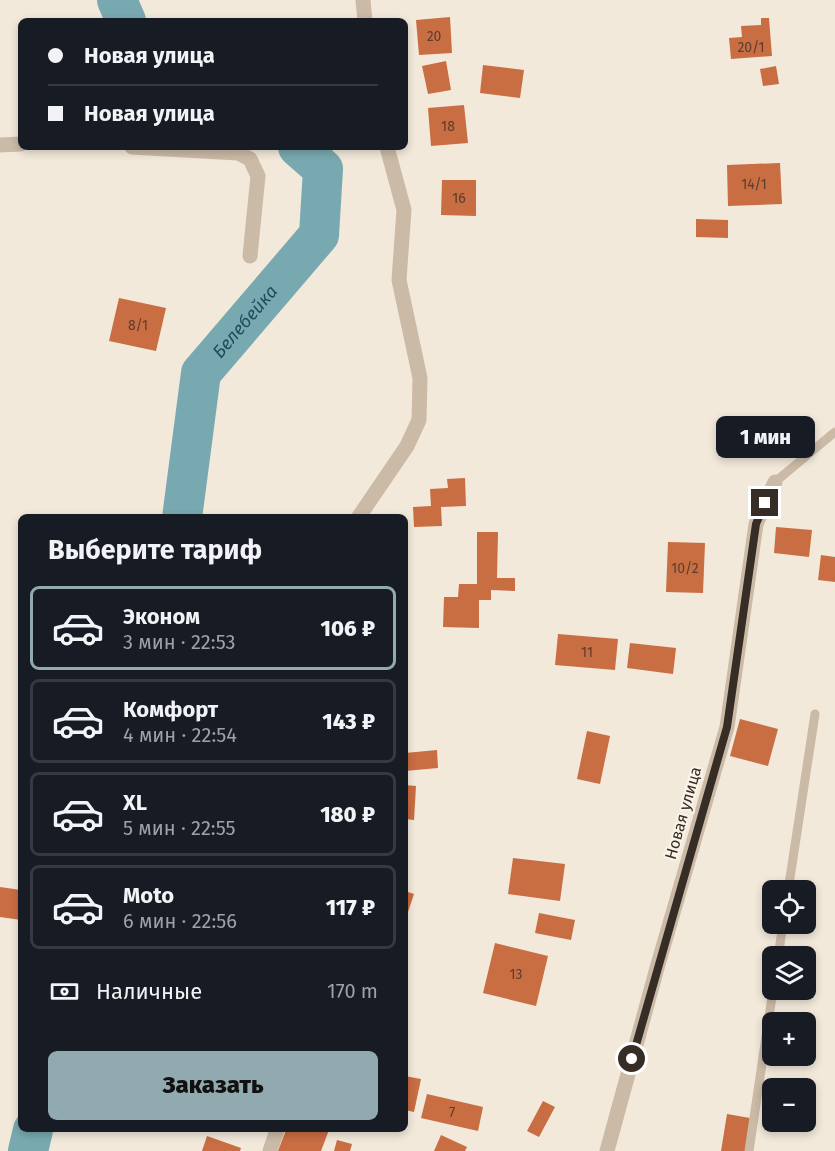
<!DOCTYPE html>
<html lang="ru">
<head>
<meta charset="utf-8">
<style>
  body { margin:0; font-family:"Fira Sans",sans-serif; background:#242831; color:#f1f3f6; height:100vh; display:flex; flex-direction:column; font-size:22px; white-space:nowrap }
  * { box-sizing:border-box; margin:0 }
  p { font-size:20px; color:#9ea1a6 }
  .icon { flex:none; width:33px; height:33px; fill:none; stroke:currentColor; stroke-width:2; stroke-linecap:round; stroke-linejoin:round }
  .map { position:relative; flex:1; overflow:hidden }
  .panel { position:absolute; left:18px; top:514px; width:390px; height:618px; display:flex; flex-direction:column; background:#171b24; border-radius:9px; box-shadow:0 3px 9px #0003 }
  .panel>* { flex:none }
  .guide { position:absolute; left:18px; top:18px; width:390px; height:132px; border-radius:9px; box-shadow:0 3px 9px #0003; display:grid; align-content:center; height:132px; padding:0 30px; background:#171b24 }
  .buttons { position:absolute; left:762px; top:880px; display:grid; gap:12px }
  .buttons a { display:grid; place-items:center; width:54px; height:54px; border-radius:9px; background:#171b24; box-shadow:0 3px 9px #0003; font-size:30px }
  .end { position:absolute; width:27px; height:27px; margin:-14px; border:8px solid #372d27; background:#fff; box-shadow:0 0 0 3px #fff }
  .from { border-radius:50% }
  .bubble { position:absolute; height:42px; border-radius:9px; background:#171b24; box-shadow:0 3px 9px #0003; font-size:20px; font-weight:800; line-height:42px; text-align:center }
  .guide b { display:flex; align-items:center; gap:21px; height:57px; font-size:22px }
  .guide b+b { border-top:2px solid #363941 }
  .guide i { width:15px; height:15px; background:#f1f3f6 }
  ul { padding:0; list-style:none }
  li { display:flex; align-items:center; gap:18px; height:84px; margin:0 12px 9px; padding:0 18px; border:3px solid #363941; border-radius:9px }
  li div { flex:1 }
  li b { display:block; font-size:22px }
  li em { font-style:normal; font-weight:800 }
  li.selected { border-color:#91aaaf }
  li>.icon { width:54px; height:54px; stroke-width:1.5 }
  h2 { padding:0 30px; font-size:27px; line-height:72px }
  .pay { display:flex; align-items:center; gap:15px; height:66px; padding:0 30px; font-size:22px }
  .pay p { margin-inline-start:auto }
  .button { display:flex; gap:12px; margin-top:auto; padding:12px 30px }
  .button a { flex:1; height:69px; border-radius:9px; background:#91aaaf; color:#111; font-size:24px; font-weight:800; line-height:69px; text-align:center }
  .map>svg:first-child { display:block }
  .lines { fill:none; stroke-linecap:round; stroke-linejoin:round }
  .river { stroke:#79a9b0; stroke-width:40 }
  .building { fill:#c96d42 }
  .service { stroke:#cbbaa6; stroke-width:9 }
  .minor { stroke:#cbbaa6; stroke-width:15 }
  .route { stroke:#372d27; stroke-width:8 }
  .labels { text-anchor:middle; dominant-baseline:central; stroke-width:4.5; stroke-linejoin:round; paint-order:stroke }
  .number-label { font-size:14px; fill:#5c3d2e }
  .street-label { font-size:16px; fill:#372d27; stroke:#faf3e7 }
  .water-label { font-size:18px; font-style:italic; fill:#1c5059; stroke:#faf3e7 }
</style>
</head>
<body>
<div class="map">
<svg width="835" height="1151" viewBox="0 0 835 1151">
  <rect width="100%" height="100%" fill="#f2e9db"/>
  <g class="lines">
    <!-- river -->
    <g class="river">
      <path d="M117 0 126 21"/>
      <path id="s1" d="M182 518 201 373 319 235 323 169 298 147"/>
      <path d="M28 1151 33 1130"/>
    </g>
  </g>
  <!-- building -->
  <g class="building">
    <path d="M450 17 452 53 419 55 416 20Z"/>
    <path d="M761 18H769L772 56 731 59 729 38 742 37 741 26 761 25Z"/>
    <path d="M446 61 451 90 428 94 422 66Z"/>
    <path d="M483 65 524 70 520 98 480 93Z"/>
    <path d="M776 66 779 84 763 86 760 69Z"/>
    <path d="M464 105 468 143 431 146 428 108Z"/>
    <path d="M780 163 782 204 728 206 727 165Z"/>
    <path d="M442 180H476V216L441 215Z"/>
    <path d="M696 219 728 220V238L696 237Z"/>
    <path d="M119 298 166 308 156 351 109 341Z"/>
    <path d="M465 478 466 506 441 507 442 526 414 527 413 507 431 506 430 489 448 488 447 479Z"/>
    <path d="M776 527 812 530 809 557 774 553Z"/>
    <path d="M477 532H498L497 578H515V591L491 590V600H479V628L443 627 444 597H458L459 584H477Z"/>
    <path d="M668 542 705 543 703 593 666 592Z"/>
    <path d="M821 555 835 557V582L818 580Z"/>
    <path d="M558 634 618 639 615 670 555 665Z"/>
    <path d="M630 643 676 648 673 674 627 668Z"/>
    <path d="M740 719 778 729 768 766 730 756Z"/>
    <path d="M587 731 610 736 600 784 577 779Z"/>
    <path d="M437 750 438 768 405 771V753Z"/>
    <path d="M405 785 416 786 414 820 405 819Z"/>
    <path d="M513 858 565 864 560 901 508 894Z"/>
    <path d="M0 887 21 890V920L0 917Z"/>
    <path d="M405 891 414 894 405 921Z"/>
    <path d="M539 913 575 920 571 940 535 933Z"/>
    <path d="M495 943 548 956 536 1006 483 993Z"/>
    <path d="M405 1076 421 1079 414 1112 405 1110Z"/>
    <path d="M427 1094 483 1107 478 1131 421 1118Z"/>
    <path d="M543 1101 555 1107 539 1137 527 1131Z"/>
    <path d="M727 1114 750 1118 745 1151H721Z"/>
    <path d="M286 1130H329L321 1151H278Z"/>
    <path d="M441 1135 467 1147 465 1151H434Z"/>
    <path d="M207 1136 241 1148 240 1151H202Z"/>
    <path d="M337 1140 352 1144 350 1151H334Z"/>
  </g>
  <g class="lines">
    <!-- service -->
    <g class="service">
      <path d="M775 482 835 432"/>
      <path d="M788 891 815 714"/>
      <path d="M778 957 783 924"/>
      <path d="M749 1151 773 990"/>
    </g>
    <!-- minor -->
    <g class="minor">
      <path d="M363 0 365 21"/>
      <path d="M0 145 21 144"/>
      <path d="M132 147 238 153 250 159 258 176 250 256"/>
      <path d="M358 518 407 446 419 420 420 378 399 280 404 210 387 147"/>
      <path d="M270 1151 277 1130"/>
      <path d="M607 1151 657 968 727 727 756 524 775 482"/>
    </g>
  </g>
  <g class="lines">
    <!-- route -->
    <path class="route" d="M632 1059 727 727 756 524 765 503"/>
  </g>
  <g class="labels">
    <!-- number labels -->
    <g class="number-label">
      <text x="434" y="36">20</text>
      <text x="751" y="47">20/1</text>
      <text x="448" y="126">18</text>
      <text x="754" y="184">14/1</text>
      <text x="459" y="198">16</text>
      <text x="138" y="325">8/1</text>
      <text x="685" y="568">10/2</text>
      <text x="587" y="652">11</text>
      <text x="516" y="974">13</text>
      <text x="452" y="1112">7</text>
    </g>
    <!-- street labels -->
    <g class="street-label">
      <text transform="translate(683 813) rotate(-74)">Новая улица</text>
    </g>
    <!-- water labels -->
    <g class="water-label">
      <text stroke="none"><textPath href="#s1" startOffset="214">Белебейка</textPath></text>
    </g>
  </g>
</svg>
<div class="buttons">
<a><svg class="icon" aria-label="locate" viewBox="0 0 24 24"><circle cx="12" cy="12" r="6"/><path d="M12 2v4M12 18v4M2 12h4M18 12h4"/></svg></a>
<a><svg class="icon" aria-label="layers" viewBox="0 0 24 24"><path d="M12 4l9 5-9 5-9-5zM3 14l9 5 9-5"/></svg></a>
<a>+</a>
<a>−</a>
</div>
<i class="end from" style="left:632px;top:1059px"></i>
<i class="end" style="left:765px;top:503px"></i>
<div class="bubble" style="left:716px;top:416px;width:99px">1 мин</div>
<div class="guide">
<b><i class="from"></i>Новая улица</b>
<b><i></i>Новая улица</b>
</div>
<section class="panel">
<h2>Выберите тариф</h2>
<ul>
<li class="selected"><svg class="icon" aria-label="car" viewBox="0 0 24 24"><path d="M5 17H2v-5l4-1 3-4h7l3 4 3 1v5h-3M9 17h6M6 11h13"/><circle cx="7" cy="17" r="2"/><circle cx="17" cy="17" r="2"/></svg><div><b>Эконом</b><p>3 мин · 22:53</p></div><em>106 ₽</em></li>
<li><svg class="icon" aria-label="car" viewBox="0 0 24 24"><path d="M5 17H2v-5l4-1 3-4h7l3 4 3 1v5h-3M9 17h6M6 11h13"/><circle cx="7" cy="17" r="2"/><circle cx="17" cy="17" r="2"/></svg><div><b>Комфорт</b><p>4 мин · 22:54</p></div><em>143 ₽</em></li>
<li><svg class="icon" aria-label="car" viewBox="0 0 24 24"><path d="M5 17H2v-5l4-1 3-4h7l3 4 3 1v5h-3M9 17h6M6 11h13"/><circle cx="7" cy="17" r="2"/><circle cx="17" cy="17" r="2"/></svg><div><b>XL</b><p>5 мин · 22:55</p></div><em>180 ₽</em></li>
<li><svg class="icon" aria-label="car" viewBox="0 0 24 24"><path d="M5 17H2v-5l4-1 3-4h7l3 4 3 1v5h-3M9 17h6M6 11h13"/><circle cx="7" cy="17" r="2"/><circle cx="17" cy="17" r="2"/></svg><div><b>Moto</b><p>6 мин · 22:56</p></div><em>117 ₽</em></li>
</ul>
<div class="pay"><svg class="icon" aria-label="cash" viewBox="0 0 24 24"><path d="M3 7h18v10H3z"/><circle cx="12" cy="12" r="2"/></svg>Наличные<p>170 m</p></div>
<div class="button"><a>Заказать</a></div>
</section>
</div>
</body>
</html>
